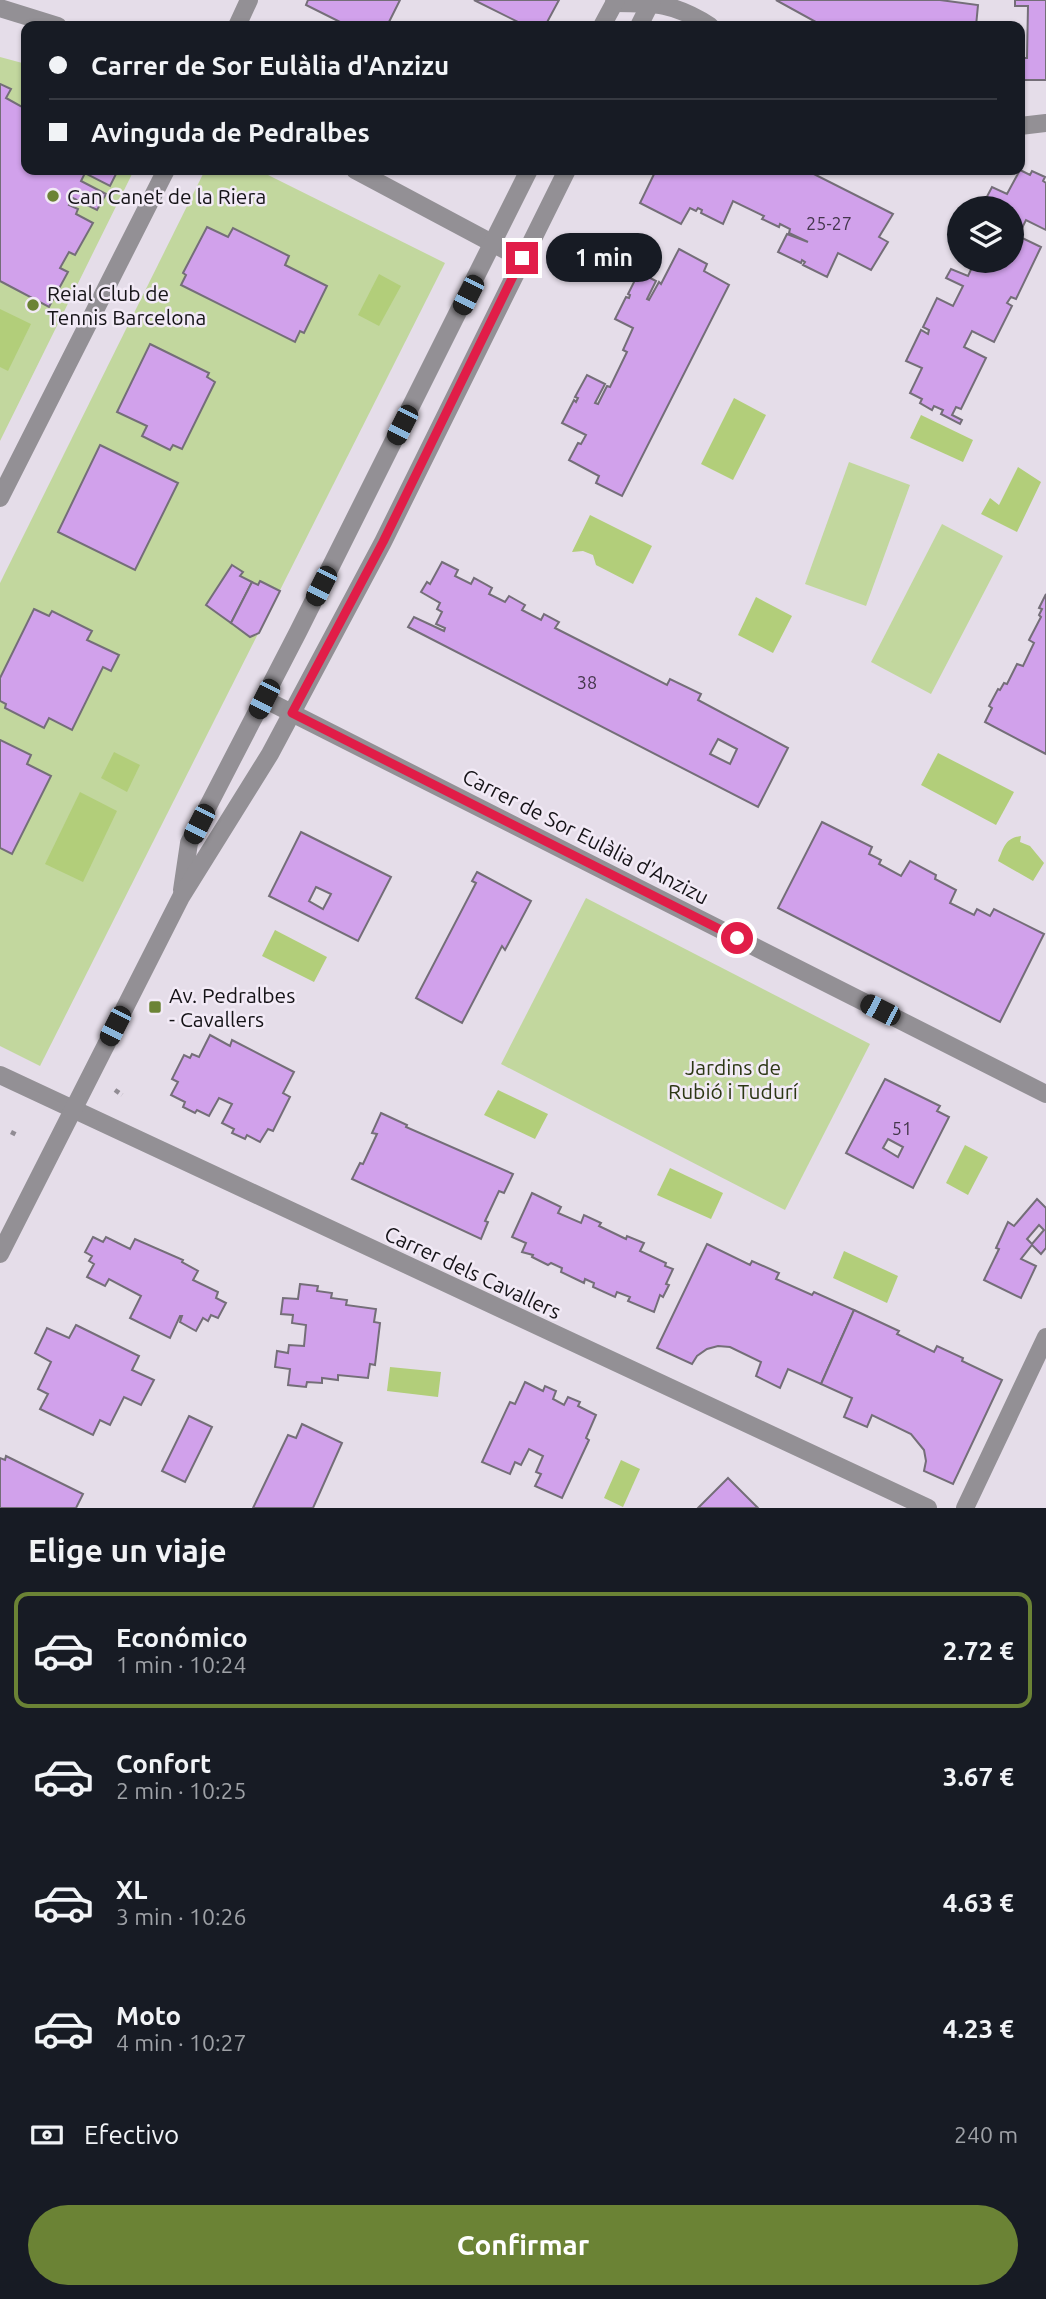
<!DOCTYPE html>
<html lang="es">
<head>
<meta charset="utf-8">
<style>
  body { margin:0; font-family:Ubuntu,sans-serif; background:#242831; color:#f1f3f6; height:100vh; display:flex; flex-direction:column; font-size:26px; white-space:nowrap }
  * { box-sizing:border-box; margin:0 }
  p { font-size:23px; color:#9ea1a6 }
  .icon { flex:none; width:38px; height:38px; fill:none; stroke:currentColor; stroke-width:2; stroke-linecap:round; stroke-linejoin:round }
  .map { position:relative; height:1508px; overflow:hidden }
  .side { display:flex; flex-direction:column; background:#171b24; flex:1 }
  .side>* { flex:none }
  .guide { position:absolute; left:21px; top:21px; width:1004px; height:154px; border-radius:14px; box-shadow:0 2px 5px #0004; display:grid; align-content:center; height:154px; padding:0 28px; background:#171b24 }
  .tools { position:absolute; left:947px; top:196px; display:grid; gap:14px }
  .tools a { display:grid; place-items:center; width:77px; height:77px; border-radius:50%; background:#171b24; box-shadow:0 2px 5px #0004; font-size:35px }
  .end { position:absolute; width:32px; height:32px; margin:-16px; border:9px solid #e11d48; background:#fff; box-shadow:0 0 0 4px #fff }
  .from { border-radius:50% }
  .bubble { position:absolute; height:49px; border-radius:24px; background:#171b24; box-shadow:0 2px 5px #0004; font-size:23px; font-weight:600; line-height:49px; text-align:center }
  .car { position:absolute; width:21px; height:42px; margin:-21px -10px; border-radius:9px; box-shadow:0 0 5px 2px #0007; background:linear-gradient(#222 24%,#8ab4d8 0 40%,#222 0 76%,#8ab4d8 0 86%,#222 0) }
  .guide b { display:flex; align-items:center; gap:24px; height:66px; font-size:26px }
  .guide b+b { border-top:2px solid #363941 }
  .guide i { width:18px; height:18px; background:#f1f3f6 }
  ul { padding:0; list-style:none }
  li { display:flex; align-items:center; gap:21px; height:116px; margin:0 14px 10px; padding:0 14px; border:4px solid transparent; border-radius:14px }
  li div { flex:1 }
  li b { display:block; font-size:26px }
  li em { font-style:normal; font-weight:600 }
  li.selected { border-color:#6b8335 }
  li>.icon { width:63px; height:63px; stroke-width:1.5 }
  h2 { padding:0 28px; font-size:32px; line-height:84px }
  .pay { display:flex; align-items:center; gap:18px; height:77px; padding:0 28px; font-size:26px }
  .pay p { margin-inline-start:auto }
  .primary-button { display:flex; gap:14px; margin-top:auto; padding:14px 28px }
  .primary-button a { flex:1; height:80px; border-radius:42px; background:#6b8335; color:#fff; font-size:28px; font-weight:600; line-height:80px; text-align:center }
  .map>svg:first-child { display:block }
  .green { fill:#c2d79e }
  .water { fill:#b2ce7a }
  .building { fill:#d1a1eb; stroke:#746e78; stroke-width:2; fill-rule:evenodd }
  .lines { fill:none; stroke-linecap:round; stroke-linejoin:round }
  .path { stroke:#918c94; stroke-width:4.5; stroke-dasharray:5 3.5; stroke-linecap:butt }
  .minor { stroke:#939095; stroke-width:18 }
  .route { stroke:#e11d48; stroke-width:9 }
  .poi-dot { fill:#6b8335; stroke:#f2eaf6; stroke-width:2.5 }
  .labels { text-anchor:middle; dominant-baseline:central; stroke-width:5; stroke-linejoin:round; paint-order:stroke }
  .number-label { font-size:18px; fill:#44364c }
  .poi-label { font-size:21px; fill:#151317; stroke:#f2eaf6; text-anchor:start }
  .street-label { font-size:21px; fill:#151317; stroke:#f2eaf6 }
  .park-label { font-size:21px; fill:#2c3714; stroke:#f2eaf6 }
</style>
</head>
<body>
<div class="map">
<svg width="1046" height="1508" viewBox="0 0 1046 1508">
  <rect width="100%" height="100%" fill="#e5dde9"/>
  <!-- green -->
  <g class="green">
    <path d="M0 57 26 64V170H134L0 441Z"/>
    <path d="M205 170H258L445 263 40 1066 0 1046V583Z"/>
    <path d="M849 462 910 485 866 606 805 584Z"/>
    <path d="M942 524 1003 556 931 694 871 662Z"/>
    <path d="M586 898 870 1044 785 1210 501 1064Z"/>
  </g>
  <!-- water -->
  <g class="water">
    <path d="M379 274 401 286 379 326 358 315Z"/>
    <path d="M0 309 31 324 8 371 0 367Z"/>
    <path d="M734 398 766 415 733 480 701 464Z"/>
    <path d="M921 415 973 440 963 462 910 438Z"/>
    <path d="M1018 467 1041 482 1017 532 981 514 990 498 999 505Z"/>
    <path d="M590 515 652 546 633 584 596 565 593 555 583 551 572 552Z"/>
    <path d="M756 597 792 616 773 653 738 635Z"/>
    <path d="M114 752 140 765 127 792 101 778Z"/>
    <path d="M938 753 1014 792 996 825 921 785Z"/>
    <path d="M80 792 117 811 83 882 45 864Z"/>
    <path d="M1021 836 1020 842 1030 846 1044 863 1033 881 998 861C1004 847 1005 838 1021 836Z"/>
    <path d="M275 930 327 957 314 982 262 956Z"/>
    <path d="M498 1090 548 1114 535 1139 484 1115Z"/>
    <path d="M965 1145 988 1157 968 1195 946 1183Z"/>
    <path d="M670 1168 723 1193 711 1219 657 1195Z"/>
    <path d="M844 1251 898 1276 887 1303 833 1278Z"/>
    <path d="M390 1367 441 1372 438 1397 387 1391Z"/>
    <path d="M621 1460 640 1469 623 1507 604 1498Z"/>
  </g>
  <!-- building -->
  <g class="building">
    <path d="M308 0H400L387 26H348L306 5Z"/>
    <path d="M474 0H559L545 26H526Z"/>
    <path d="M776 0H940L978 5 976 26H823Z"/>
    <path d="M1015 0H1046V80H1020V58H1027L1028 6H1015Z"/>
    <path d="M0 84 11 89 6 98 26 109V170H118L110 186 85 173 81 181 106 194 97 210 73 198 69 205 78 209 76 214 93 223 75 255 69 252 60 268 68 272 49 307 0 281Z"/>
    <path d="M656 170H806L893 214 879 237 888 242 871 270 838 253 827 277 803 265 805 262 802 260 801 263 778 252 787 234 808 242 789 233 790 229 780 224 779 227 762 219 764 216 733 201 723 224 701 213 702 210 698 208 696 211 690 208 681 224 640 203Z"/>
    <path d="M1020 170 1030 175 1032 171 1045 177 1043 181 1046 183V230L1026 220 1018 236 1041 247 1016 299 1011 297 1007 303 1012 306 994 342 972 331 964 347 986 358 961 409 956 407 952 415 962 420 960 424 941 414 943 410 934 406 932 410 920 403 922 399 910 393 922 368 906 361 921 330 928 334 929 330 923 327 937 298 953 306 963 286 946 278 951 269 968 276 975 261H1012V208H981L992 187 1007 194Z"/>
    <path d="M207 227 228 237 233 228 289 256 285 265 327 286 304 333 300 331 295 342 181 285 186 275 183 273Z"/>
    <path d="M679 249 707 264 704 271 729 285 622 496 596 483 599 476 569 460 578 443 581 444 586 435 562 423 574 400 576 402 578 398 575 397 587 375 605 384 595 403 598 404 607 386 610 387 627 352 623 350 633 328 615 319 626 297 629 298 630 295 628 294 639 272 656 281 647 299 649 300 659 282 661 284Z"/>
    <path d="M150 344 209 373 207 377 215 382 182 449 173 445 170 450 142 436 147 426 117 412Z"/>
    <path d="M100 445 178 483 135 570 58 532Z"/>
    <path d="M442 562 458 570 455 576 471 584 474 578 492 588 489 594 505 602 509 596 525 605 522 610 541 620 544 614 559 622 555 628 667 685 670 679 701 694 698 700 788 748 758 807 408 627 414 617 444 631 445 628 436 624 442 612 437 609 440 603 421 592 427 582 430 584ZM718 739 737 749 730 764 710 754Z"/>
    <path d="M232 565 243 572 240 576 252 582 231 623 206 605Z"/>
    <path d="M260 581 280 591 259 633 250 637 231 623 252 582 258 585Z"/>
    <path d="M1046 594V754L985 722 992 708 989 706 998 689 1000 690 1004 683 1007 684 1017 664 1023 666 1034 643 1029 640 1041 617 1039 615 1042 609 1039 608Z"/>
    <path d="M34 609 49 616 52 611 92 631 87 640 119 655 111 671 103 667 72 730 49 718 44 728 5 708 6 704 0 701V678Z"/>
    <path d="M0 740 31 755 27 764 51 776 12 854 0 848Z"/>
    <path d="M822 822 872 847 869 854 881 860 879 864 901 876 910 861 936 875 935 879 956 890 950 903 974 915 977 909 990 916 994 909 1044 934 1000 1022 778 908Z"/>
    <path d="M301 832 391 877 358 941 269 896ZM316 887 331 894 323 909 309 901Z"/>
    <path d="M477 872 531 901 505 950 502 946 462 1023 416 998 476 883 472 881Z"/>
    <path d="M210 1035 230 1046 232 1040 294 1072 283 1093 290 1097 273 1131 268 1129 260 1142 247 1135 245 1139 232 1133 234 1129 222 1123 232 1104 219 1098 209 1116 197 1110 195 1113 183 1107 185 1102 171 1095 178 1082 172 1079 184 1055 190 1058 192 1054 199 1057Z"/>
    <path d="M885 1079 940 1106 937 1111 949 1117 913 1188 846 1153ZM888 1139 903 1147 898 1157 883 1148Z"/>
    <path d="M381 1113 407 1125 406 1127 513 1174 504 1193 499 1191 485 1221 488 1222 481 1239 352 1179 360 1163 363 1164 377 1134 372 1133Z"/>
    <path d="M532 1193 561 1207 558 1213 581 1223 584 1215 601 1223 599 1226 626 1239 627 1236 644 1243 640 1251 666 1263 665 1266 673 1269 666 1284 669 1285 663 1297 660 1295 654 1312 628 1301 630 1297 617 1292 615 1297 593 1287 594 1283 585 1279 584 1283 561 1272 562 1268 551 1263 548 1265 532 1257 533 1255 522 1252 526 1243 512 1237Z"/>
    <path d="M1037 1199 1046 1208V1248L1041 1254 1032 1245 1021 1259 1036 1266 1021 1298 984 1280 999 1249 996 1248 1008 1222 1014 1226ZM1039 1225 1044 1230 1032 1244 1027 1239Z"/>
    <path d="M93 1237 103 1242 106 1237 130 1249 135 1239 183 1260 182 1262 198 1271 193 1280 218 1292 216 1298 226 1303 218 1318 211 1315 208 1321 203 1318 196 1331 180 1322 182 1316H180L170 1338 130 1318 141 1296 109 1279 105 1286 87 1277 94 1264 89 1261 92 1256 85 1252Z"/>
    <path d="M707 1244 750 1265 752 1261 779 1273 776 1279 812 1295 814 1292 854 1310 821 1384 788 1369 780 1388 756 1376 761 1362 730 1347 718 1346 707 1349 697 1356 692 1364 657 1348Z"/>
    <path d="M300 1284 318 1286 317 1291 332 1293 331 1298 347 1300 346 1305 376 1309 374 1322 380 1323 375 1365 370 1364 368 1378 338 1375V1380L322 1378V1383L307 1382 306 1387 288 1385 290 1369 275 1367 277 1351 288 1353 289 1345 304 1346 306 1325 292 1323 293 1315 281 1314 283 1298 298 1299Z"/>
    <path d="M854 1310 899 1331 897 1334 934 1352 937 1346 963 1358 962 1361 1002 1380 953 1484 924 1471 926 1461 924 1450 911 1434 872 1415 867 1427 844 1417 852 1398 821 1384Z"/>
    <path d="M76 1325 139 1356 132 1370 154 1380 141 1405 124 1397 110 1425 100 1420 93 1435 40 1409 48 1394 38 1389 51 1362 35 1353 47 1328 69 1338Z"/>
    <path d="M525 1382 543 1391 545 1386 556 1391 553 1399 564 1405 568 1397 580 1402 578 1406 596 1415 586 1438 589 1440 562 1498 535 1486 541 1474 536 1472 543 1456 529 1449 521 1465 515 1462 510 1474 482 1462 510 1402 515 1404Z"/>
    <path d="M189 1416 212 1427 185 1482 162 1471Z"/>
    <path d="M302 1424 342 1443 313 1508H253L288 1435 296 1438Z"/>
    <path d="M6 1456 83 1494 76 1508H0V1458L5 1460Z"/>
    <path d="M728 1478 758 1508H698Z"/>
  </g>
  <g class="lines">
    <!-- path -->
    <g class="path">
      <path d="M115 1090 122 1095"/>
      <path d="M11 1132 17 1135"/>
    </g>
    <!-- minor -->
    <g class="minor">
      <path d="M614 3C655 3 675 3 710 26"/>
      <path d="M0 8 58 26"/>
      <path d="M237 26 249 0"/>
      <path d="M602 26 616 0"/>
      <path d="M639 26 652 0"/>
      <path d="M1020 126 1046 123"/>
      <path d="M355 170 522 259"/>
      <path d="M0 498 166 170"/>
      <path d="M264 699 1046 1094"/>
      <path d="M182 890 189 843 298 632 529 170"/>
      <path d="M0 1075 928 1508"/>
      <path d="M0 1254 181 897 270 754 383 542 567 170"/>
      <path d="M965 1508 1046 1337"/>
    </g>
  </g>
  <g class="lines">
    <!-- route -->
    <path class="route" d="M522 258 383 542 292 713 737 938"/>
  </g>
  <!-- markers -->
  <g class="poi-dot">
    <circle cx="53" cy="196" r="7"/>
    <circle cx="33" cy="305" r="7"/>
    <rect x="148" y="1000" width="14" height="14" rx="3.5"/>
  </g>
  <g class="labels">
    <!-- number labels -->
    <g class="number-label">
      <text x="829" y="223">25-27</text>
      <text x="587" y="682">38</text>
      <text x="902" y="1128">51</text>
    </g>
    <!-- poi labels -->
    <g class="poi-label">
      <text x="67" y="196">Can Canet de la Riera</text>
      <text x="47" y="293">Reial Club de<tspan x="47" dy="24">Tennis Barcelona</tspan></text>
      <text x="169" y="995">Av. Pedralbes<tspan x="169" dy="24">- Cavallers</tspan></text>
    </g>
    <!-- street labels -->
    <g class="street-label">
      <text transform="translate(586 836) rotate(27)">Carrer de Sor Eulàlia d'Anzizu</text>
      <text transform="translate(473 1272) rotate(25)">Carrer dels Cavallers</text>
    </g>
    <!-- park labels -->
    <g class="park-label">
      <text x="733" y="1067">Jardins de<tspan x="733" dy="24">Rubió i Tudurí</tspan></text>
    </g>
  </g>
</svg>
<div class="tools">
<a><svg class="icon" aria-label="layers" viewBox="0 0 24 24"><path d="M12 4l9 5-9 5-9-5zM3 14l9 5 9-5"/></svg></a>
</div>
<i class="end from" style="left:737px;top:938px"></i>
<i class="end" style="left:522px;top:258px"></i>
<div class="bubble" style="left:546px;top:233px;width:116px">1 min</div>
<i class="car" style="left:468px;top:295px;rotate:207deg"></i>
<i class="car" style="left:402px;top:425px;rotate:207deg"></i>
<i class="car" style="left:321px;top:586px;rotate:207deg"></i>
<i class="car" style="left:264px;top:699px;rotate:207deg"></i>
<i class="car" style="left:199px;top:824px;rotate:207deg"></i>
<i class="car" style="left:880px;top:1010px;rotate:297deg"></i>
<i class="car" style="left:115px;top:1026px;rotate:207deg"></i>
<div class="guide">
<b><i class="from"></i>Carrer de Sor Eulàlia d'Anzizu</b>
<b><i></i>Avinguda de Pedralbes</b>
</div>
</div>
<section class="side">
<h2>Elige un viaje</h2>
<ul>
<li class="selected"><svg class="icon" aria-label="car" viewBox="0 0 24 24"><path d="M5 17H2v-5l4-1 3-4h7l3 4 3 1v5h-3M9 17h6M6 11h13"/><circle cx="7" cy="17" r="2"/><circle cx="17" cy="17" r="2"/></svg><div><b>Económico</b><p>1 min · 10:24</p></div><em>2.72 €</em></li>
<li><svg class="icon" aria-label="car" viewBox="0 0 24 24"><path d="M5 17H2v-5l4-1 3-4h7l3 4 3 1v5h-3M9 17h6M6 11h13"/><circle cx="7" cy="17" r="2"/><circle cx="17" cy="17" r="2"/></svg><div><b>Confort</b><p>2 min · 10:25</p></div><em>3.67 €</em></li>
<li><svg class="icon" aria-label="car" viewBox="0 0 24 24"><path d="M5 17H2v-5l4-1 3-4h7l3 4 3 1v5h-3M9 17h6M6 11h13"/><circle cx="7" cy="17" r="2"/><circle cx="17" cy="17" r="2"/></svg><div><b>XL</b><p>3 min · 10:26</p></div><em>4.63 €</em></li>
<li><svg class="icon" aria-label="car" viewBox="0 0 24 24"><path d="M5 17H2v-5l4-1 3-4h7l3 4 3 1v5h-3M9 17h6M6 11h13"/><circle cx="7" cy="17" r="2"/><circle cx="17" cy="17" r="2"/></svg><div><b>Moto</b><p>4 min · 10:27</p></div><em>4.23 €</em></li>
</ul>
<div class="pay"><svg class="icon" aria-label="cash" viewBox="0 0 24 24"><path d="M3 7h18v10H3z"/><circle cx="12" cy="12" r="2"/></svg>Efectivo<p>240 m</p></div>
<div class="primary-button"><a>Confirmar</a></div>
</section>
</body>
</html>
